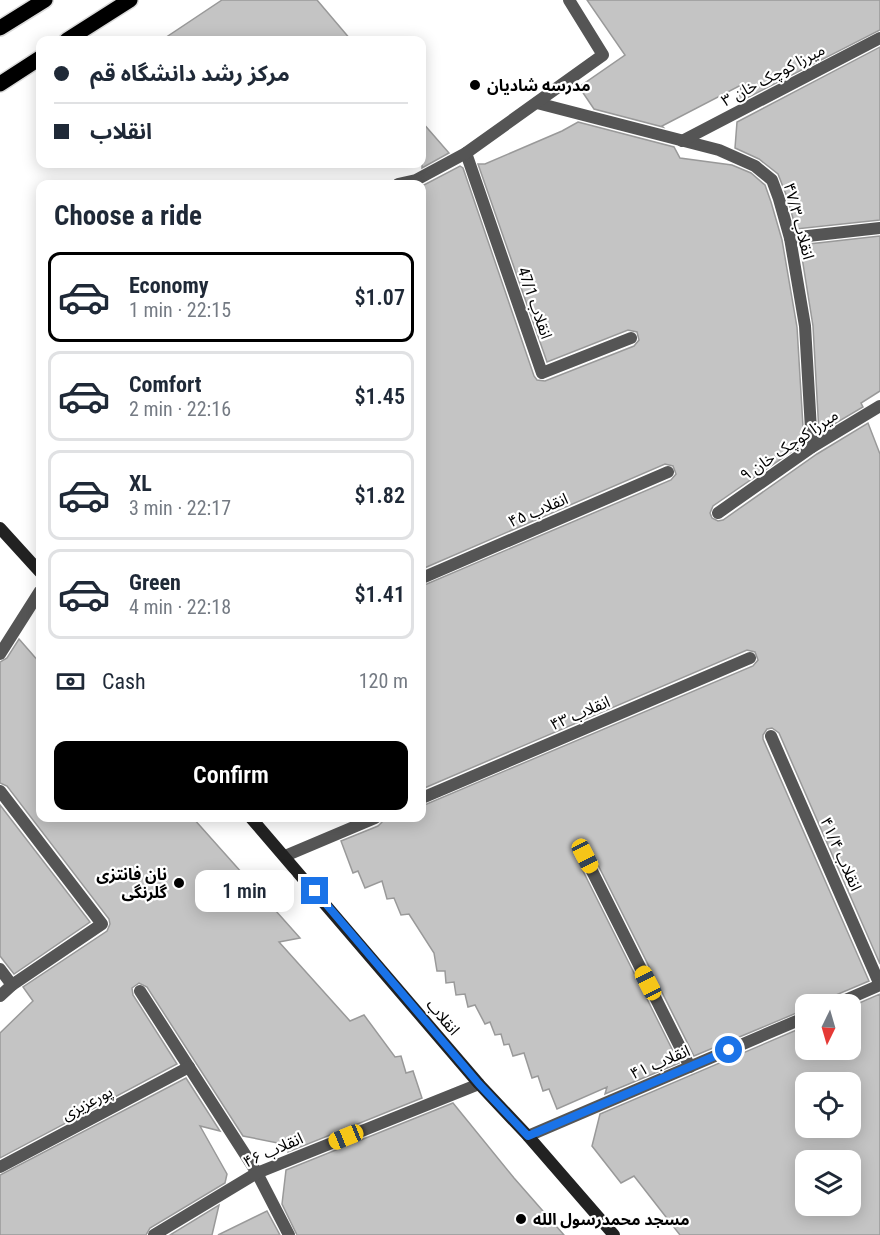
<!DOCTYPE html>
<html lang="en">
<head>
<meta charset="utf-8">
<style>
  body { margin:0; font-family:"Roboto Condensed","Noto Sans Arabic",sans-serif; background:#f2f2f3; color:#1f2937; height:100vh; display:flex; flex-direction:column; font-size:22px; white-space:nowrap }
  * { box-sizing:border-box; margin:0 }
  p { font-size:20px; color:#747a83 }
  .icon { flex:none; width:33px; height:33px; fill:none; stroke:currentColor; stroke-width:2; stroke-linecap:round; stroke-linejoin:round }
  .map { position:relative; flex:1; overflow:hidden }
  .details { position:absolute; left:36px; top:180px; width:390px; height:642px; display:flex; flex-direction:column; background:#fff; border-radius:12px; box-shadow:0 3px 15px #0003 }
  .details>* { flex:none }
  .top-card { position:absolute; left:36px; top:36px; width:390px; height:132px; border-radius:12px; box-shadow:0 3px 15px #0003; display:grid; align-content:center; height:132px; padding:0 18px; background:#fff }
  .needle { width:39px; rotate:185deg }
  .buttons { position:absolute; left:795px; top:994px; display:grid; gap:12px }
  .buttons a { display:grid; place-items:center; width:66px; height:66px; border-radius:12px; background:#fff; box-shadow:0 3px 15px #0003; font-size:30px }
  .end { position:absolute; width:27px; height:27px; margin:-14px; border:8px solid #1a73e8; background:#fff; box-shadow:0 0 0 3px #fff }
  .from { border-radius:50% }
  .bubble { position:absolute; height:42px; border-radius:12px; background:#fff; box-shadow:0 3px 15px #0003; font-size:20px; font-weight:600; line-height:42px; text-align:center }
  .car { position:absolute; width:18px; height:36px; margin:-18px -9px; border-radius:8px; box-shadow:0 0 4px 2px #0007; background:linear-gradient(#f5c518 24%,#345 0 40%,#f5c518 0 76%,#345 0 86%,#f5c518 0) }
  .top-card b { display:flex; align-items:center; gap:21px; height:57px; font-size:22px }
  .top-card b+b { border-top:2px solid #e0e1e3 }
  .top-card i { width:15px; height:15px; background:#1f2937 }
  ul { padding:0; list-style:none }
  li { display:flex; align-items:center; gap:18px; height:90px; margin:0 12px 9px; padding:0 6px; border:3px solid #e0e1e3; border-radius:12px }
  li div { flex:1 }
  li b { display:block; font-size:22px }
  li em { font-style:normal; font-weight:600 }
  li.on { border-color:#000 }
  li>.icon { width:54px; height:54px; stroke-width:1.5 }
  h2 { padding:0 18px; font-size:27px; line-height:72px }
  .pay { display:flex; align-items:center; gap:15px; height:66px; padding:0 18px; font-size:22px }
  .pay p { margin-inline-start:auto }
  .cta { display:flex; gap:12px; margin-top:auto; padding:12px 18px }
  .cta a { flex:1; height:69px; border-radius:12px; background:#000; color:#fff; font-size:24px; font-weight:600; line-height:69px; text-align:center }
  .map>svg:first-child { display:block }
  .building { fill:#c4c4c4; stroke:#999; stroke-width:1.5; fill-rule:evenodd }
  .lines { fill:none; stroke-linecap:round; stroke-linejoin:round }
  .primary-casing { stroke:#dbdbdb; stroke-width:18 }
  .lane { stroke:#555; stroke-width:12 }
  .street { stroke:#555; stroke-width:12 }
  .secondary { stroke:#222; stroke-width:12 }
  .primary { stroke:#000; stroke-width:15 }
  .route { stroke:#1a73e8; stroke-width:8 }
  .poi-dot { fill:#000; stroke:#fff; stroke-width:2 }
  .labels { text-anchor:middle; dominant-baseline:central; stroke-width:4.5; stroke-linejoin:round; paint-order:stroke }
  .street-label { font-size:16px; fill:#000; stroke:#fff }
  .poi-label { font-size:16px; font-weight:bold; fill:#000; stroke:#fff; text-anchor:start }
</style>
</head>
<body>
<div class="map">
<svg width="880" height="1235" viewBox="0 0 880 1235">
  <rect width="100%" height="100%" fill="#fff"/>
  <!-- building -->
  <g class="building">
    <path d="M222 0H317L351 40H162Z"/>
    <path d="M587 0H880V30L739 102 741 85 662 126 663 127 594 109 579 87 625 55Z"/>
    <path d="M880 47V220L796 229 787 197 778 174 759 159 735 148 737 122Z"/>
    <path d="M422 122 449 153 422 168Z"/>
    <path d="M578 122 674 147 680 158 732 165 751 173 765 185 771 202 782 240 797 327 804 443 713 506 710 513 712 518 718 521 723 520 817 454 868 423 880 454V964L779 733 772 728 767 729 763 735V739L869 981 831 997 826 1005H806V1009L694 1056 592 853 589 850 582 849 578 853V861L679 1063 605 1094 607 1087 557 1109 549 1089 543 1091 538 1076 532 1078 524 1053 513 1056 509 1044 504 1045 501 1034 495 1035 490 1022 485 1024 475 1005 468 1007 465 994 456 995 454 982 446 983 445 971H437L434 953 409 914 401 915 394 898 387 899 382 881 365 888 358 871 353 873 341 841 378 826 382 822 383 818H422V806L753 666 758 660 755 652 747 650 422 789V586L671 480 676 474 673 466 665 464 422 569V186L460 166 463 168 534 376 537 380 545 381 634 346 639 340 637 332 628 330 547 362 478 164H485L562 131Z"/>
    <path d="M880 236V391L861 403 863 407 819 433 813 326 800 245Z"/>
    <path d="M19 639 40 663V818H193L300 938 279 942 350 1021 364 1015 395 1057 401 1056 406 1073 413 1071 422 1098 288 1152V1145L243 1136 147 987 139 983 132 988 133 995 177 1064 0 1158V1033L33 1001 23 987 107 931 110 924 109 919 7 786 0 783V662L7 658Z"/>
    <path d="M0 805 90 922 14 974 0 956Z"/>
    <path d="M880 994V1235H680L634 1176 621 1183 592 1146 600 1114 806 1026V1050H850V1007ZM806 1083H850V1128H806ZM806 1161H850V1206H806Z"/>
    <path d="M186 1078 220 1131 200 1126 227 1174 225 1183 150 1228 146 1235H0V1175Z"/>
    <path d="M453 1103 514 1178 564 1235H297L282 1204 286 1170Z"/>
    <path d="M219 1205 212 1235H170Z"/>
    <path d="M267 1211 280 1235H218Z"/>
  </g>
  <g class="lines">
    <!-- primary casing -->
    <g class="primary-casing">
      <g id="primary">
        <path d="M0 28 45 0"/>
        <path d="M67 40 130 0"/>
        <path d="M0 84 40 58"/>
      </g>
    </g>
    <!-- lane -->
    <g class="lane">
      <path d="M466 153 542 373 631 338"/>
      <path d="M790 238 880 228"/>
      <path d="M422 578 668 472"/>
      <path d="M771 736 880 985"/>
      <path d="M422 798 750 658"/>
      <path d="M285 856 375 818"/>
      <path d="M585 857 690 1067"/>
    </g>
    <!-- street -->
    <g class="street">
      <path d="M537 103 719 150 755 166 772 180 779 199 790 238 805 326 812 447"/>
      <path d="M682 141 880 38"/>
      <path d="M398 184 416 180 466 153 603 55 569 0"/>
      <path d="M718 513 812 447 880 406"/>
      <path d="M0 654 40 591"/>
      <path d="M0 791 102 924 12 985"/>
      <path d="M0 969 12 985 0 996"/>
      <path d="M140 991 257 1173 289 1235"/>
      <path d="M834 1005 880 985"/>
      <path d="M528 1136 806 1017"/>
      <path d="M0 1167 189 1067"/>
      <path d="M154 1235 257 1173 479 1084"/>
    </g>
    <!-- secondary -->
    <g class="secondary">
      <path d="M0 528 40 572"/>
      <path d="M251 818 479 1084 528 1136 614 1235"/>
    </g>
    <!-- primary -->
    <use href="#primary" class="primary"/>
  </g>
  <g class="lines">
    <!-- route -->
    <path class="route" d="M315 891 479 1084 528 1136 729 1050"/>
  </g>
  <!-- markers -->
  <g class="poi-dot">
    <circle cx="475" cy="85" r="6"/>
    <circle cx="179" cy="883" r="6"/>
    <circle cx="521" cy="1219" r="6"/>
  </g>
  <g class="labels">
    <!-- street labels -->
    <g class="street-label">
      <text transform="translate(773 75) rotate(-28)">میرزا کوچک خان ۳</text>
      <text transform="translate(799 221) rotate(75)">انقلاب ۴۷/۳</text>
      <text transform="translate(535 303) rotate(71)">انقلاب 47/1</text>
      <text transform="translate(789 445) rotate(-34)">میرزا کوچک خان ۹</text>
      <text transform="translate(538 510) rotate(-23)">انقلاب ۴۵</text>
      <text transform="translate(580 713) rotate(-23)">انقلاب ۴۳</text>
      <text transform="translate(841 854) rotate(66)">انقلاب ۴۱/۴</text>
      <text transform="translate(443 1017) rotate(50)">انقلاب</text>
      <text transform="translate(660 1062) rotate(-23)">انقلاب ۴۱</text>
      <text transform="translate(87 1103) rotate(-28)">پورعزیزی</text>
      <text transform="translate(273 1150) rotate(-24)">انقلاب ۴۶</text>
    </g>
    <!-- poi labels -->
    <g class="poi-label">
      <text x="487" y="85">مدرسه شادیان</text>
      <text x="167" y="874" text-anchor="end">نان فانتزی<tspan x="167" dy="18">گلرنگی</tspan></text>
      <text x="533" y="1219">مسجد محمدرسول الله</text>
    </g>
  </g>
</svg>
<div class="buttons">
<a><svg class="needle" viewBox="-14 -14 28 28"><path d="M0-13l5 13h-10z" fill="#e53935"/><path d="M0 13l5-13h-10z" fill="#747a83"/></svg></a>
<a><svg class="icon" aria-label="locate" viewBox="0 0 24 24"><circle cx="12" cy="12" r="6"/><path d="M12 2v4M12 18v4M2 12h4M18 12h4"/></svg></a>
<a><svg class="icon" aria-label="layers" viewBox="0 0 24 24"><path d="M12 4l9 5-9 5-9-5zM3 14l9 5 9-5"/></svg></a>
</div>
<i class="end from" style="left:729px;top:1050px"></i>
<i class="end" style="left:315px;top:891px"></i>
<div class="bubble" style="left:195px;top:870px;width:99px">1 min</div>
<i class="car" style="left:585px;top:856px;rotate:153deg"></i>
<i class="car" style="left:648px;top:983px;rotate:333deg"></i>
<i class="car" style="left:346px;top:1137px;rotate:248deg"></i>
<div class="top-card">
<b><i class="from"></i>مرکز رشد دانشگاه قم</b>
<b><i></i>انقلاب</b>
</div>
<section class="details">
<h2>Choose a ride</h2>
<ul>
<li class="on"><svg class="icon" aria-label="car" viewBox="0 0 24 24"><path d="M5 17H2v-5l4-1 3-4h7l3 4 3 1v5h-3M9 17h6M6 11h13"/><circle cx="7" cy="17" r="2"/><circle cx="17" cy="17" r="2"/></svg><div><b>Economy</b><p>1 min · 22:15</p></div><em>$1.07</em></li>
<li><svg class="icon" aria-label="car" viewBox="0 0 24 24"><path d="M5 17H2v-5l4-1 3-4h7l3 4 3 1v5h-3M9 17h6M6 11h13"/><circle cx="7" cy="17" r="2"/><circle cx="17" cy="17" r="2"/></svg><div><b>Comfort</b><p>2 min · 22:16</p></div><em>$1.45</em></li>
<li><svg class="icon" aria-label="car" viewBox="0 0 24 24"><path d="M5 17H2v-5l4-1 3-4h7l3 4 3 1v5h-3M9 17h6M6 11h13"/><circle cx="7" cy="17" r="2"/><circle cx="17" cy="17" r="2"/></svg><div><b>XL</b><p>3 min · 22:17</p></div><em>$1.82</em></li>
<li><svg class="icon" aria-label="car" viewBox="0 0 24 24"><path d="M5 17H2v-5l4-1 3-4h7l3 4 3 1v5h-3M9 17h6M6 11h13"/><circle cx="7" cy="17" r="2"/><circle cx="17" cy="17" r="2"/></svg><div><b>Green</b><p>4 min · 22:18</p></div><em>$1.41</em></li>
</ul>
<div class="pay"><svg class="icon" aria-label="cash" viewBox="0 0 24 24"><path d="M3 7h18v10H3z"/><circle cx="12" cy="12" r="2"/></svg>Cash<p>120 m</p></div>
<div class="cta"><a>Confirm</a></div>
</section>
</div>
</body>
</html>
